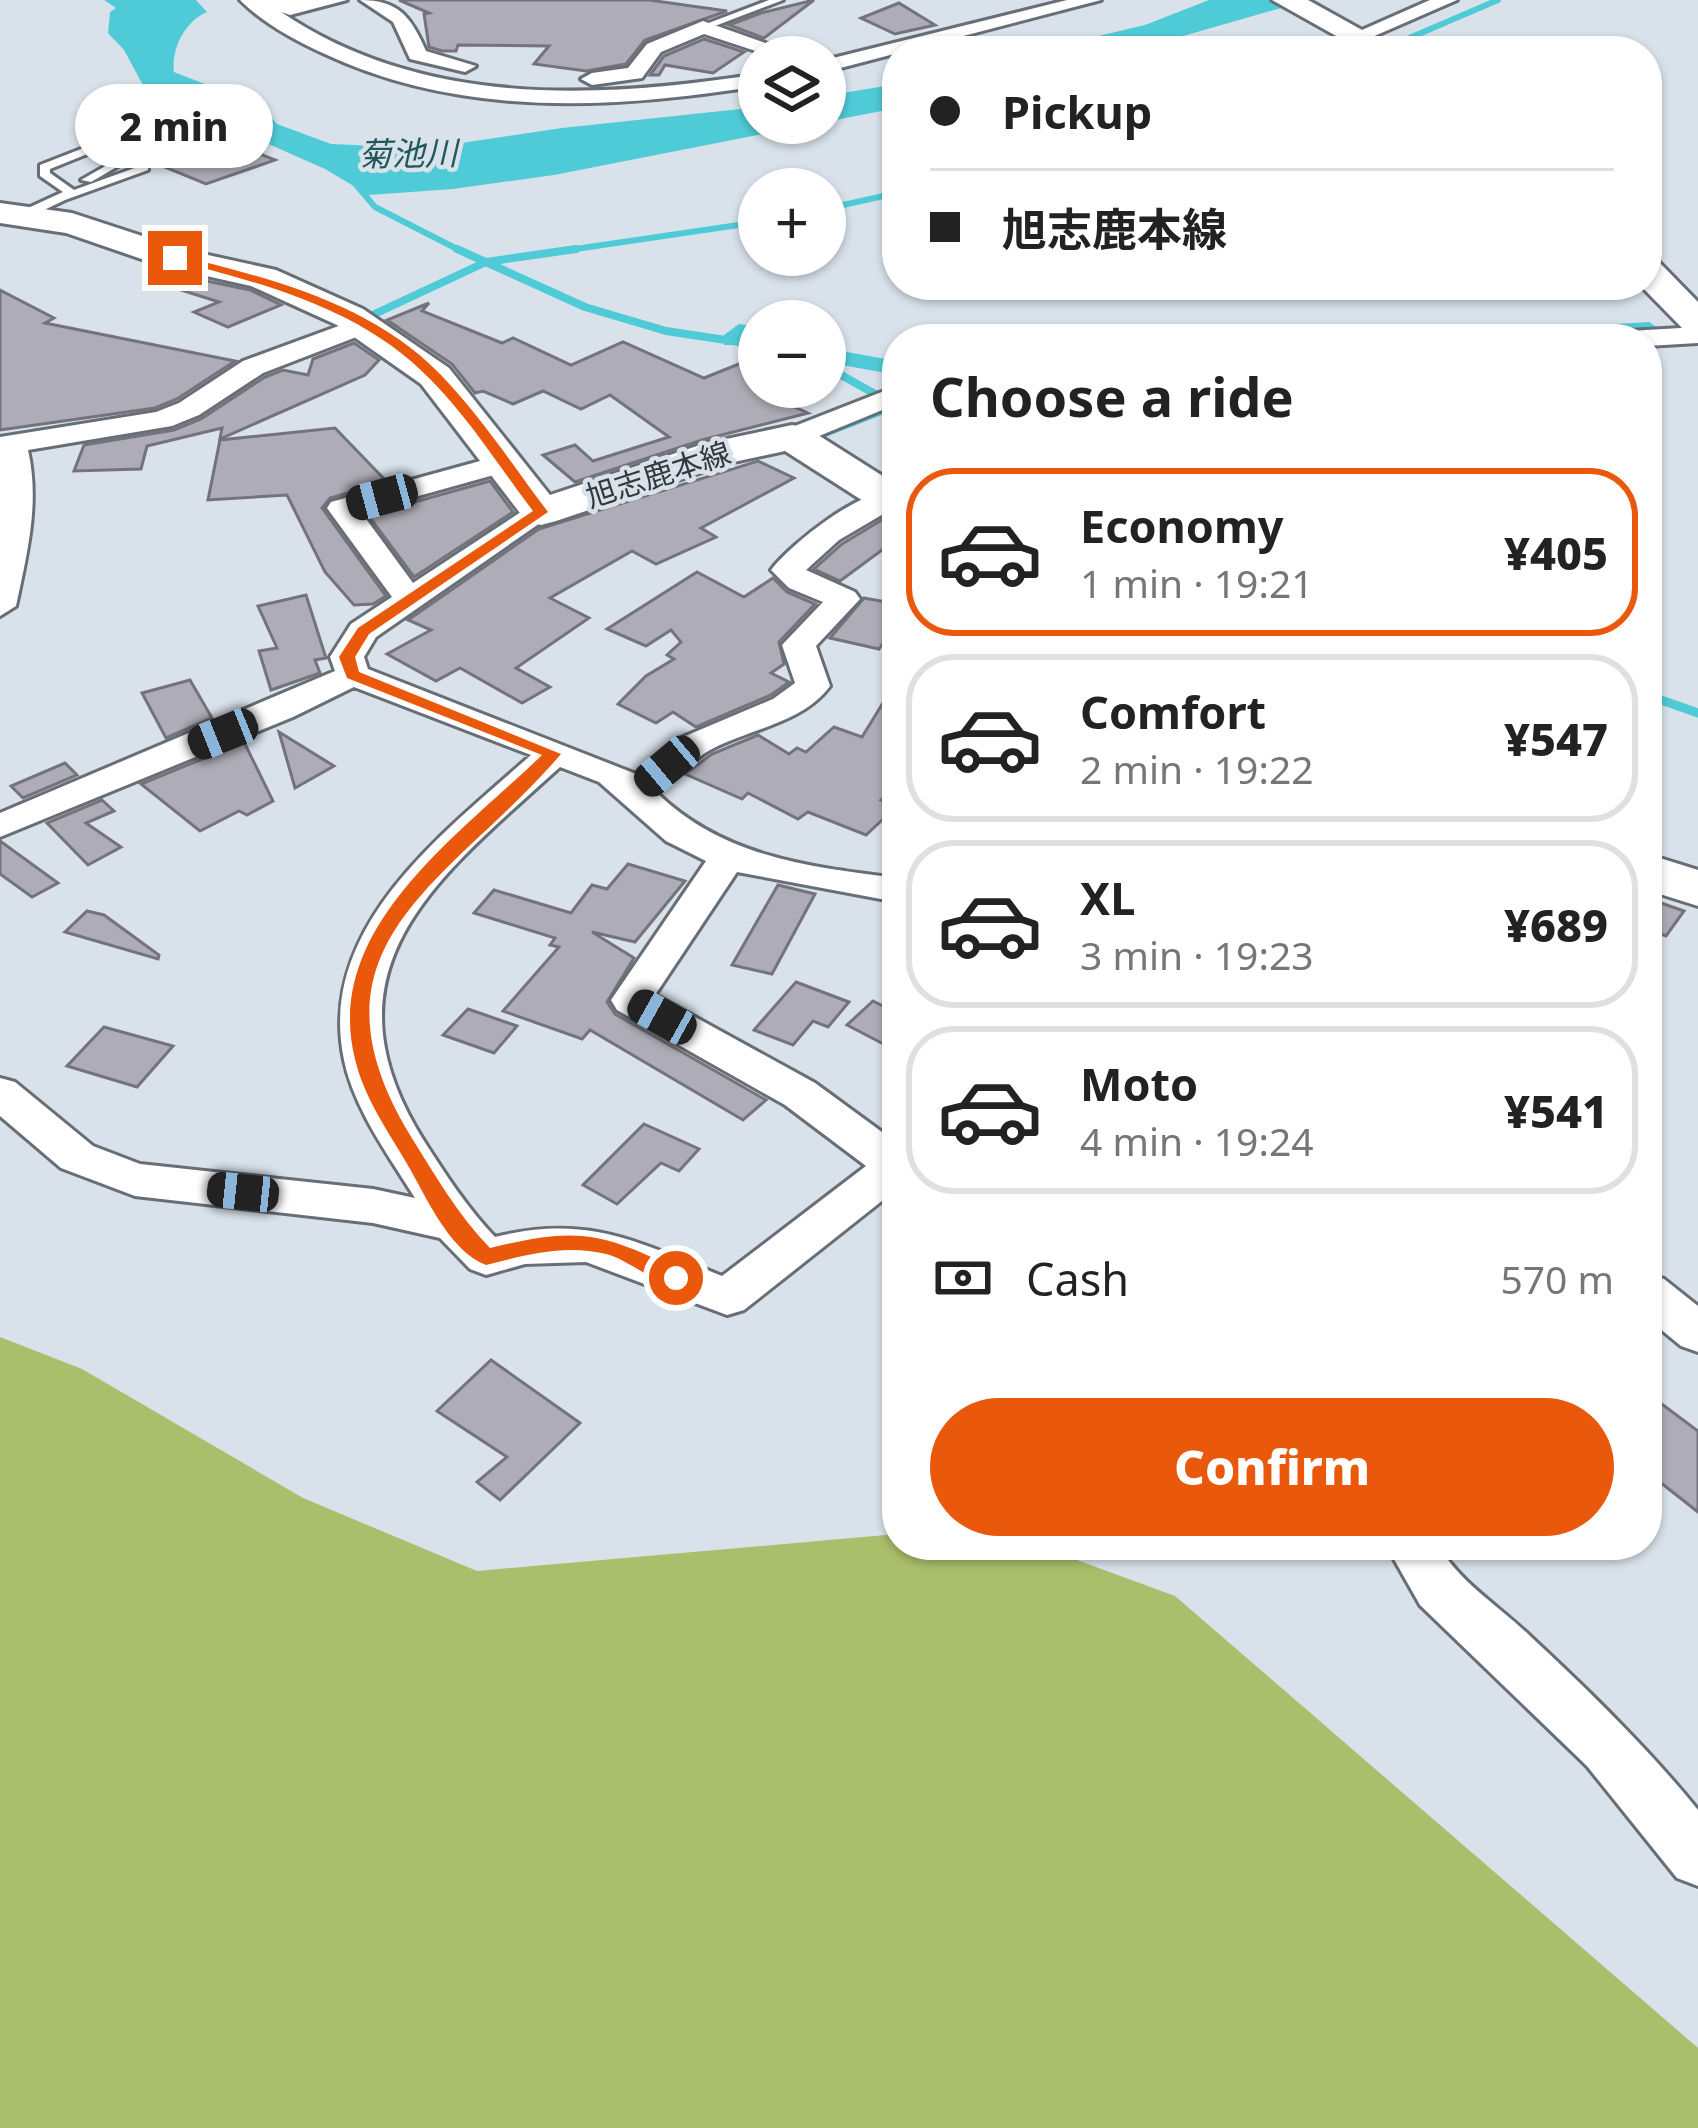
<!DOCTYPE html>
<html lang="en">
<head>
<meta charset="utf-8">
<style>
  body { margin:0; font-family:"Noto Sans","Noto Sans JP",sans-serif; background:#f6f6f6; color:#222; height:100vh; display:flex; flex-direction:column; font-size:45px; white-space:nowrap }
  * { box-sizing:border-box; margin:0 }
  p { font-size:39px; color:#767676 }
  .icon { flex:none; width:66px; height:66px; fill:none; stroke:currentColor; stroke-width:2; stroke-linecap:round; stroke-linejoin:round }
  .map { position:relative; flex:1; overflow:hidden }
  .details { position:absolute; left:882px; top:324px; width:780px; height:1236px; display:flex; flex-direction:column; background:#fff; border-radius:48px; box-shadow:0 3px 9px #0004 }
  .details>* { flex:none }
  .hud { position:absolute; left:882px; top:36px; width:780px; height:264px; border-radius:48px; box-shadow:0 3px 9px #0004; display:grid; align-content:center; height:264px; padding:0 48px; background:#fff }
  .tools { position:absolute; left:738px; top:36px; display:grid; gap:24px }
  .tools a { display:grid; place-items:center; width:108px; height:108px; border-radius:50%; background:#fff; box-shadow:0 3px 9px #0004; font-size:60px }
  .end { position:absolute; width:54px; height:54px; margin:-27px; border:15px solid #ea580c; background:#fff; box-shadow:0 0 0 6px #fff }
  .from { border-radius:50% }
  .bubble { position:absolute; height:84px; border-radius:42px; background:#fff; box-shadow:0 3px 9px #0004; font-size:39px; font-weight:800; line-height:84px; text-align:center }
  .car { position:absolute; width:36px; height:72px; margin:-36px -18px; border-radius:15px; box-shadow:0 0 9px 3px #0007; background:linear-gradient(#222 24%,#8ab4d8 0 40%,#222 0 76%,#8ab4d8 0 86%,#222 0) }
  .hud b { display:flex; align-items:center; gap:42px; height:114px; font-size:45px }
  .hud b+b { border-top:3px solid #e0e0e0 }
  .hud i { width:30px; height:30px; background:#222 }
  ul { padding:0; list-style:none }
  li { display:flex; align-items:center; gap:36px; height:168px; margin:0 24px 18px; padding:0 24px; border:6px solid #e0e0e0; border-radius:48px }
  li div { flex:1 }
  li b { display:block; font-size:45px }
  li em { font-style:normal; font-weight:800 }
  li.on { border-color:#ea580c }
  li>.icon { width:108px; height:108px; stroke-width:1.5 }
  h2 { padding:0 48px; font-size:54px; line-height:144px }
  .pay { display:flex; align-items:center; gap:30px; height:132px; padding:0 48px; font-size:45px }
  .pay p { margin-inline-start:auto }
  .button { display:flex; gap:24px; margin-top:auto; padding:24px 48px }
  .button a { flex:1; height:138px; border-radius:72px; background:#ea580c; color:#fff; font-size:48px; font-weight:800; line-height:138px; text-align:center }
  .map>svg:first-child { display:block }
  .forest { fill:#aabe6b }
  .water { fill:#4fcbd8 }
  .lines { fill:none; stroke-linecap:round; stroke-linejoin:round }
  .stream-far2 { stroke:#4fcbd8; stroke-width:6 }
  .stream-far1 { stroke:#4fcbd8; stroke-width:8 }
  .stream { stroke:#4fcbd8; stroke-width:9 }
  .canal { fill:#4fcbd8; fill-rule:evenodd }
  .building { fill:#aeacb7; stroke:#74737d; stroke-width:3 }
  .lane-casing { stroke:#676e76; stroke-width:6 }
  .street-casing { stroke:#676e76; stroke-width:6 }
  .secondary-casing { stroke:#676e76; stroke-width:6 }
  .lane { fill:#fff; fill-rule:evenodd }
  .street { fill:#fff; fill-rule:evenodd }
  .secondary { fill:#fff; fill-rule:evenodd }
  .route { fill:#ea580c }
  .labels { text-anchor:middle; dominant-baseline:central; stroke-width:9; stroke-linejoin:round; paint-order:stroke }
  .far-street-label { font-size:30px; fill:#35393c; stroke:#d9e2eb }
  .far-water-label { font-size:33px; font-style:italic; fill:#22575c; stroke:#d9e2eb }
</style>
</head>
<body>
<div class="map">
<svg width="1698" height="2128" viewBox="0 0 1698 2128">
  <rect width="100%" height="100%" fill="#d9e2eb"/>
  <!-- forest -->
  <path class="forest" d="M0 1337 82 1369 303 1498 477 1571 897 1534V1545H1036L1175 1596 1698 2048V2128H0Z"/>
  <!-- water -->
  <g class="water">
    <path d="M104 0H196L207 12C186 21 171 47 174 72L263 107 277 124 331 144 427 148 562 128 759 107V123H818L554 175 453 189 369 195 325 169 145 89 124 50 108 33 110 12 116 8Z"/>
    <path d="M1209 0H1309L1131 51H1035L1145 25Z"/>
    <path d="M897 84V108L825 122V96Z"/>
  </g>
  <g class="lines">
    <!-- stream-far2 -->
    <g class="stream-far2">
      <path d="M1393 45 1498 0"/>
      <path d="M352 180 375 207 463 252"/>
      <path d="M825 209 897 193"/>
      <path d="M555 252 759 222"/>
    </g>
    <!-- stream-far1 -->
    <g class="stream-far1">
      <path d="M457 249 585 307 666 331 759 345"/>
      <path d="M366 318 486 262 576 249"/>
      <path d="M825 366 884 399"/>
      <path d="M817 436 894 406"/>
      <path d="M86 440 139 431"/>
    </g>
    <!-- stream -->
    <path class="stream" d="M1647 695 1698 713"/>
    <!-- canal -->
    <g class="canal">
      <path d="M1649 322 1660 329 1657 334 1472 339 1483 332Z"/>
      <path d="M739 324 759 327V341L745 339 740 345H724V335Z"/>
      <path d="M825 348 897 361V375L825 362Z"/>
    </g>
  </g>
  <!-- building -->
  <g class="building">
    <path d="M399 0H649L727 11 645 40 626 64 586 71 534 64 549 46 458 45 456 51H442L429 47 424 14 429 13Z"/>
    <path d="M814 0 764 38 729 25 761 13Z"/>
    <path d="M899 3 935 25 895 34 861 18Z"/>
    <path d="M704 39 744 52 713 73 665 65 659 75H650L664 56Z"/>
    <path d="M162 129 223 147 235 144 275 160 206 184 116 147Z"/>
    <path d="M202 280 250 290 281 305 228 327 194 312 219 302 181 290Z"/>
    <path d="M0 290 54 318 45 323 235 361 177 399 155 408 0 430Z"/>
    <path d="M429 303 422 311 502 343 513 338 571 365 623 342 704 378 739 364 759 374V391L808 413 702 440 575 482 543 455 575 445 593 461 669 437 610 395 581 409 543 391 513 404 483 391 475 393 452 364 387 320Z"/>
    <path d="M354 343 379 360 365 375 220 439 222 428 147 446 141 469 74 471 84 445 174 430 201 419 265 377 283 370 308 375 313 359Z"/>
    <path d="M335 428 387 482 330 498 322 508 386 596 373 604 354 605 325 572 287 495 208 500 220 440Z"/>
    <path d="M758 461 794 478 701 528 716 537 656 564 632 551 550 598 589 618 516 668 550 687 522 703 460 668 436 681 387 654 431 630 408 620 539 529Z"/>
    <path d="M490 481 513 512 414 577 368 515Z"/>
    <path d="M885 518 897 521V539L840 581 814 569 842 544Z"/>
    <path d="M697 572 744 597 773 578 787 592 815 604 779 642 784 664 771 673 789 682 771 695 696 727 673 712 656 723 618 704 646 676 674 659 667 655 681 642 671 630 646 646 607 629Z"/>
    <path d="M306 595 326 658 315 660 320 673 271 690 259 651 277 648 258 606Z"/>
    <path d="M864 598 897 604V623L879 649 830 638Z"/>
    <path d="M190 680 212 718 166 738 142 693Z"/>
    <path d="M897 680V785L881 800 897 806 866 835 808 812 798 819 748 793 742 799 685 774 712 754 758 735 789 754 797 748 806 752 834 727 862 737Z"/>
    <path d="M279 732 334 766 295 788Z"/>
    <path d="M244 742 273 801 247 815 239 811 200 831 141 784Z"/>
    <path d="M65 763 77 775 23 798 11 786Z"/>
    <path d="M102 800 114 811 86 823 121 847 88 865 47 823Z"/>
    <path d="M0 841 40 870 58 883 32 897 0 874Z"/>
    <path d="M628 864 685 881 635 942 592 932 634 958 607 1002 615 1014 766 1100 743 1120 590 1030 582 1039 503 1011 559 947 550 945 555 938 474 913 494 890 571 913 592 885 607 889Z"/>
    <path d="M778 885 815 894 772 974 732 965Z"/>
    <path d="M1647 898 1684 911 1666 936 1647 929Z"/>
    <path d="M87 911 104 915 159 955 158 959 65 932Z"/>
    <path d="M796 982 849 1002 828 1027 813 1021 793 1045 754 1030Z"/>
    <path d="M873 1001 897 1013V1051L847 1025Z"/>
    <path d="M468 1009 517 1026 494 1053 443 1035Z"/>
    <path d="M104 1027 173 1046 137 1087 67 1066Z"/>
    <path d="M644 1124 699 1149 679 1171 661 1163 617 1204 583 1185Z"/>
    <path d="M491 1360 580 1423 500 1500 477 1482 507 1457 437 1411Z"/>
    <path d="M1647 1393 1698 1431V1512L1647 1472Z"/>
  </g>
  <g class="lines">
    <!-- lane casing -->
    <g class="lane-casing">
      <g id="lane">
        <path d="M769 0H783L707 29 698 27Z"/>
        <path d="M158 119 162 120V124L50 169V173L74 190 140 166H148V170L65 200 23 220H15V214L63 192 40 176V165Z"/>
        <path d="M123 156 127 157V161L91 182 81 180Z"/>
      </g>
    </g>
    <!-- street casing -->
    <g class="street-casing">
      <g id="street">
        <path d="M240 0H347L290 15 281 12C423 108 598 99 759 74V86C614 109 462 118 325 54 296 41 263 23 240 0Z"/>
        <path d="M360 0C399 0 411 17 426 51L476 66 465 72 410 59 393 22Z"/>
        <path d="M1067 0H1101L825 72V60Z"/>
        <path d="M1430 0H1457L1363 41 1346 37Z"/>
        <path d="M703 21 805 57H774L704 34 661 52 642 78 592 85 581 79 592 73 628 68 647 44Z"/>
        <path d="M363 317 376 325 372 331 263 373 199 415 172 426 28 450C40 503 27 554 16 606L0 616V437L156 412 179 403 243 361Z"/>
        <path d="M1698 327V343L1647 346V339H1616L1629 331Z"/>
        <path d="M897 386V404L802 443H782L778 437 782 431Z"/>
        <path d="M502 455 517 464 512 470 361 512 413 583 530 506H552L556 512 376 637 364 657 368 669 636 774 683 737 773 699 795 683 782 645 823 602 789 588 771 570C791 544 864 485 897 492V506L839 540 806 570 855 592 860 599 816 646 830 686C803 723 749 729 710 750 691 761 674 779 657 793 723 857 809 867 897 878V902L737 872 655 995 815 1083 897 1143V1189L744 1310 727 1315 586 1262 525 1264 486 1275 470 1269 440 1238 373 1223 135 1196 61 1168 0 1116V1078L15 1082 93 1146 140 1164 373 1189 415 1198C389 1156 354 1109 344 1060 316 927 444 833 531 755L354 687 293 717 0 837V813L335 671 330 657 351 624 392 597 327 508 331 502ZM560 767 599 782 666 841 706 861 611 1000 617 1010 785 1105 866 1166 722 1276C637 1242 589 1214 495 1237 467 1208 446 1175 424 1141 315 968 439 877 560 767Z"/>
        <path d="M1647 1274 1664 1279 1698 1306V1352L1681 1346 1647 1318Z"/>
        <path d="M1386 1545H1438C1460 1583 1499 1606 1530 1636 1589 1691 1647 1747 1698 1810V1886L1677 1878 1587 1766 1420 1605Z"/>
      </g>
    </g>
    <!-- secondary casing -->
    <g class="secondary-casing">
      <g id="secondary">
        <path d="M1272 0H1308L1400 51H1363Z"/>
        <path d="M0 203 72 213 185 250 276 270 363 309 449 368 550 495 703 444 792 425 807 428 897 485V517L882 513 785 451 729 463 556 521 541 525 526 521 421 384 337 325 251 286 162 266 66 233 0 223Z"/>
        <path d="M1647 260 1660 263 1698 302V334L1685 331 1640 285H1647Z"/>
        <path d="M1647 854 1698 870V906L1647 890Z"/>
      </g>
    </g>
    <!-- lane -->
    <use href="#lane" class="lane"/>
    <!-- street -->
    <use href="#street" class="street"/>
    <!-- secondary -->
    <use href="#secondary" class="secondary"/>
  </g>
  <!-- route -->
  <path class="route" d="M175 255C267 277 371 303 440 374 480 415 514 467 548 512L369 634 355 657 359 672 561 754C453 881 294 943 410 1135 435 1175 457 1214 490 1248 579 1226 602 1232 683 1272V1284C658 1289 631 1260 606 1254 564 1244 526 1255 486 1265 447 1250 424 1191 403 1157 385 1127 363 1094 355 1059 322 928 460 835 542 755L347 678 339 657 358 628 533 511C500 468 469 418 430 379 361 308 263 283 171 260Z"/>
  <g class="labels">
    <!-- far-street labels -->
    <g class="far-street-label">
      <text transform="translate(658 474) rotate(-18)">旭志鹿本線</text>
    </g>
    <!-- far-water labels -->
    <g class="far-water-label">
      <text transform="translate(408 153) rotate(-1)">菊池川</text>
    </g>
  </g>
</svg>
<div class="tools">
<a><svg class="icon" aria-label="layers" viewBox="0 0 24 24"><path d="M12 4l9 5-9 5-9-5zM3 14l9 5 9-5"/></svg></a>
<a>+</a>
<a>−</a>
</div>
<i class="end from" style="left:676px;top:1278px"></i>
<i class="end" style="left:175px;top:258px"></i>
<div class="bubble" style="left:75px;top:84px;width:198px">2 min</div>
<i class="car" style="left:382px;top:497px;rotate:255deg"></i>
<i class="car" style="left:223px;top:734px;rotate:248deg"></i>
<i class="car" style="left:667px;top:766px;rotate:230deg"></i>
<i class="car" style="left:662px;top:1017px;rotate:299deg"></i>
<i class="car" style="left:243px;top:1192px;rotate:276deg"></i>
<div class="hud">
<b><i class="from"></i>Pickup</b>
<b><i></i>旭志鹿本線</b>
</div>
<section class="details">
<h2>Choose a ride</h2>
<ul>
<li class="on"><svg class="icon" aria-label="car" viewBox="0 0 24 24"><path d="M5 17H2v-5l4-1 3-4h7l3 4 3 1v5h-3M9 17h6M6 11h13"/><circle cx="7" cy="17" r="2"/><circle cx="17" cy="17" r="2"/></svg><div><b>Economy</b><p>1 min · 19:21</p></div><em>¥405</em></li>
<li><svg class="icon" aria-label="car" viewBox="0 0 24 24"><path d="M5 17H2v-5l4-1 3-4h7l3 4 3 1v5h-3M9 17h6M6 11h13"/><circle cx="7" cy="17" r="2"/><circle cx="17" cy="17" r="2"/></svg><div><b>Comfort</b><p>2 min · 19:22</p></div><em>¥547</em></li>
<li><svg class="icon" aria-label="car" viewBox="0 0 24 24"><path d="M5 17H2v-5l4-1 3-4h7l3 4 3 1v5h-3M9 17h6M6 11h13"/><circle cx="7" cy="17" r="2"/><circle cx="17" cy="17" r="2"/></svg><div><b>XL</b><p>3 min · 19:23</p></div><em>¥689</em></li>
<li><svg class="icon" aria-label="car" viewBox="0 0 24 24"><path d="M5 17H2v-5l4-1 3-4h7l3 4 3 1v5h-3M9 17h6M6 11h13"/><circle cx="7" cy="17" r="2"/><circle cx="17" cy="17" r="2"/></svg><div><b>Moto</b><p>4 min · 19:24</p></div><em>¥541</em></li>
</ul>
<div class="pay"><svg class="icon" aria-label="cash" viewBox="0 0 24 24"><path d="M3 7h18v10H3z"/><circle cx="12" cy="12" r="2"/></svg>Cash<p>570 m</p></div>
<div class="button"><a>Confirm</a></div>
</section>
</div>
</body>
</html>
